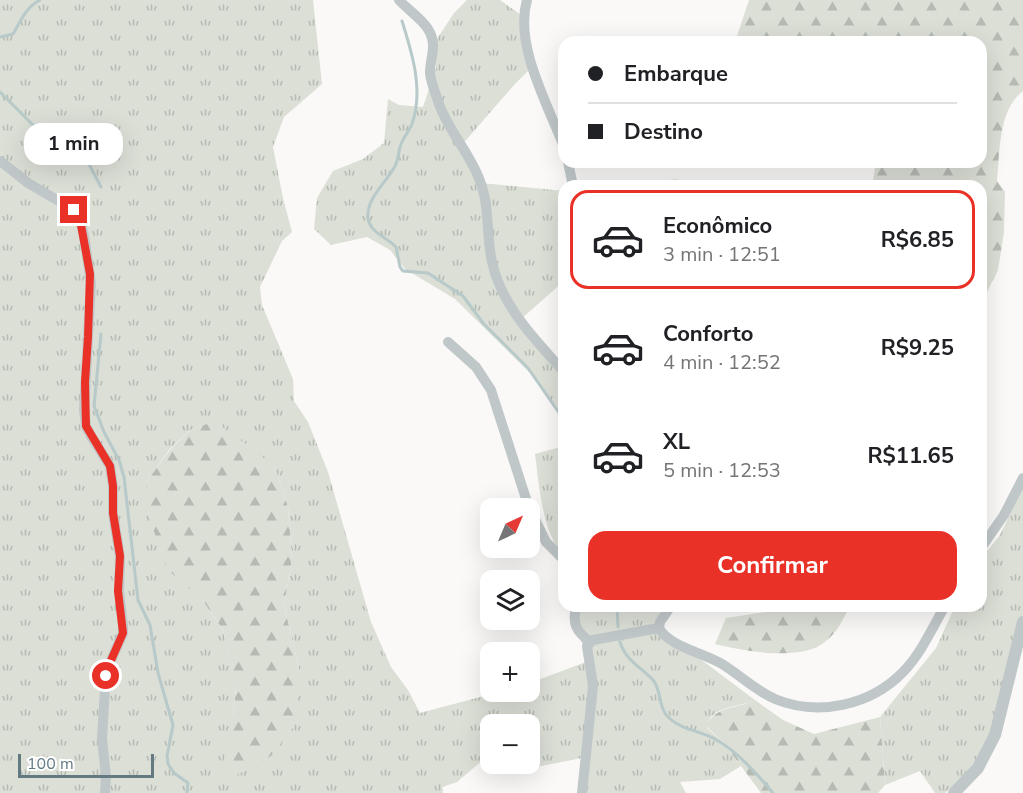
<!DOCTYPE html>
<html lang="pt">
<head>
<meta charset="utf-8">
<style>
  body { margin:0; font-family:"Nunito Sans",sans-serif; background:#f6f6f6; color:#202124; height:100vh; display:flex; flex-direction:column; font-size:22px; white-space:nowrap }
  * { box-sizing:border-box; margin:0 }
  p { font-size:20px; color:#757577 }
  .icon { flex:none; width:33px; height:33px; fill:none; stroke:currentColor; stroke-width:2; stroke-linecap:round; stroke-linejoin:round }
  .map { position:relative; flex:1; overflow:hidden }
  .sheet { position:absolute; left:558px; top:180px; width:429px; height:432px; display:flex; flex-direction:column; background:#fff; border-radius:18px; box-shadow:0 6px 24px #0002 }
  .sheet>* { flex:none }
  .banner { position:absolute; left:558px; top:36px; width:429px; height:132px; border-radius:18px; box-shadow:0 6px 24px #0002; display:grid; align-content:center; height:132px; padding:0 30px; background:#fff }
  .needle { width:39px; rotate:44deg }
  .fabs { position:absolute; left:480px; top:498px; display:grid; gap:12px }
  .fabs a { display:grid; place-items:center; width:60px; height:60px; border-radius:12px; background:#fff; box-shadow:0 6px 24px #0002; font-size:30px }
  .scale { position:absolute; left:18px; bottom:15px; width:136px; box-sizing:border-box; padding-left:6px; border:3px solid #637a83; border-top:0; font-size:16px; line-height:21px; white-space:nowrap; color:#637a83; -webkit-text-stroke:4px #fff; paint-order:stroke }
  .end { position:absolute; width:27px; height:27px; margin:-14px; border:8px solid #ea3127; background:#fff; box-shadow:0 0 0 3px #fff }
  .from { border-radius:50% }
  .bubble { position:absolute; height:42px; border-radius:18px; background:#fff; box-shadow:0 6px 24px #0002; font-size:20px; font-weight:700; line-height:42px; text-align:center }
  .banner b { display:flex; align-items:center; gap:21px; height:57px; font-size:22px }
  .banner b+b { border-top:2px solid #e0e0e0 }
  .banner i { width:15px; height:15px; background:#202124 }
  ul { padding:10px 0 0; list-style:none }
  li { display:flex; align-items:center; gap:18px; height:99px; margin:0 12px 9px; padding:0 18px; border:3px solid transparent; border-radius:18px }
  li div { flex:1 }
  li b { display:block; font-size:22px }
  li em { font-style:normal; font-weight:700 }
  li.current { border-color:#ea3127 }
  li>.icon { width:54px; height:54px; stroke-width:1.5 }
  .cta { display:flex; gap:12px; margin-top:auto; padding:12px 30px }
  .cta a { flex:1; height:69px; border-radius:18px; background:#ea3127; color:#fff; font-size:24px; font-weight:700; line-height:69px; text-align:center }
  .map>svg:first-child { display:block }
  .grass { fill:url(#grass-tufts); fill-rule:evenodd }
  .forest { fill:url(#forest-firs) }
  .lines { fill:none; stroke-linecap:round; stroke-linejoin:round }
  .stream { stroke:#b8c9ca; stroke-width:3 }
  .minor { stroke:#c0c7c9; stroke-width:10 }
  .tertiary { stroke:#c0c7c9; stroke-width:12 }
  .route { stroke:#ea3127; stroke-width:8 }
</style>
</head>
<body>
<div class="map">
<svg width="1023" height="793" viewBox="0 0 1023 793">
  <defs>
    <pattern id="grass-tufts" width="24" height="20" patternUnits="userSpaceOnUse" patternTransform="scale(1.5)"><rect width="24" height="20" fill="#dbdfd6"/><path d="M3 7l-1-3M5 7V3M7 7l1-3M15 17l-1-3M17 17v-4M19 17l1-3" fill="none" stroke="#b5bab3"/></pattern>
    <pattern id="forest-firs" width="22" height="20" patternUnits="userSpaceOnUse" patternTransform="scale(1.5)"><rect width="22" height="20" fill="#dbdfd6"/><path d="M5 1l3.5 6h-7zM16 11l3.5 6h-7z" fill="#b5bab3"/></pattern>
  </defs>
  <rect width="100%" height="100%" fill="#faf9f7"/>
  <!-- grass -->
  <g class="grass">
    <path d="M0 0H313L322 84 284 117 273 147 283 198 292 232 282 241 260 287 262 305 293 379 294 401 308 422 328 472 371 622 391 667 408 690 420 713 499 692H530V683L591 660 573 626 578 606H677L664 619 660 629 755 700C739 708 709 705 707 728L724 743 741 766 720 779 680 782 686 793H583L587 757 531 768 530 724H490V754L457 782 442 787 443 793H0ZM219 425 275 468 288 507 292 559 284 605 300 673 233 718 236 687 223 630 201 598 147 481 169 450 190 430Z"/>
    <path d="M467 0H500L524 17 531 68 514 85 461 146 481 183 564 191V281L520 320 564 373V433L562 414 535 378 455 299 405 269 390 250 367 237 331 245 314 229 317 198 333 171 363 159 384 143 388 99 399 105 423 107 436 68 437 39 454 13Z"/>
    <path d="M564 446V556C542 534 539 484 535 454Z"/>
    <path d="M1023 487V615L1001 709 988 745 964 776 945 793H935L920 771 885 785 880 717 936 648 955 606H981V559L1000 535Z"/>
  </g>
  <!-- forest -->
  <g class="forest">
    <path d="M749 0H1023V91C998 110 1000 152 997 181L1005 192 1004 232 998 270 981 304V186H872L876 162H981V42H735Z"/>
    <path d="M677 179 679 186H628Z"/>
    <path d="M210 423 219 425 253 449 275 468 288 507 292 559 284 605 300 673 295 725 271 756 237 775 223 764 233 718 236 688 223 630 201 598 169 571 161 555 147 507V481L169 451 190 430Z"/>
    <path d="M785 606H850C843 620 836 635 822 644 796 661 744 651 715 644L726 618 780 610Z"/>
    <path d="M755 700 783 720 814 734 880 717 885 785 878 793H761L724 743 706 726C716 705 737 709 755 700Z"/>
  </g>
  <g class="lines">
    <!-- stream -->
    <g class="stream">
      <path d="M402 21C412 53 424 90 412 124 409 131 404 137 401 144 398 151 399 159 395 166 387 182 366 198 368 218 370 233 387 237 396 247L400 267 403 271 428 273 463 296 483 323 528 368 564 420"/>
      <path d="M0 37 13 34C21 21 25 8 40 0"/>
      <path d="M0 92 32 124 65 143 89 164 101 187"/>
      <path d="M101 334 94 406 104 432 119 460 124 477 138 600 150 625 158 673 173 725 167 756 168 764 174 773 188 783 187 793"/>
      <path d="M617 606 618 627"/>
      <path d="M620 642C626 661 641 667 653 680 662 691 658 708 669 718 682 730 701 731 715 739 737 751 757 774 773 793"/>
    </g>
    <!-- minor -->
    <g class="minor">
      <path d="M399 0C408 10 421 18 428 29 438 45 430 57 430 73 431 84 436 94 439 104 449 132 470 153 480 181 490 207 486 235 492 262 502 307 535 339 564 372"/>
      <path d="M527 0C514 45 548 105 564 147"/>
      <path d="M0 161 28 183 74 210 79 217 84 235 91 283 84 410 86 426 91 436 110 466 113 486V513L120 557 119 591 123 626V633L109 665 105 688 102 739 106 776 105 793"/>
      <path d="M568 162 573 186"/>
      <path d="M448 342 476 367 491 390 529 508"/>
      <path d="M530 509 546 542 564 560"/>
      <path d="M981 548 1004 515 1023 478"/>
      <path d="M576 606C572 624 576 631 590 642"/>
      <path d="M671 606 660 622 659 628C668 646 704 653 722 664 740 675 756 691 775 699 819 717 871 705 903 672 921 654 932 628 945 606"/>
      <path d="M582 793 593 686 587 646 593 640 659 628"/>
    </g>
    <!-- tertiary -->
    <path class="tertiary" d="M954 793 978 768 995 735 1023 622"/>
  </g>
  <g class="lines">
    <!-- route -->
    <path class="route" d="M74 210 81 225 90 274 88 337 85 382 86 426 110 466 113 486V513L120 556 118 591 123 633 109 665 106 676"/>
  </g>
</svg>
<div class="fabs">
<a><svg class="needle" viewBox="-14 -14 28 28"><path d="M0-13l5 13h-10z" fill="#e53935"/><path d="M0 13l5-13h-10z" fill="#757577"/></svg></a>
<a><svg class="icon" aria-label="layers" viewBox="0 0 24 24"><path d="M12 4l9 5-9 5-9-5zM3 14l9 5 9-5"/></svg></a>
<a>+</a>
<a>−</a>
</div>
<div class="scale">100 m</div>
<i class="end from" style="left:106px;top:676px"></i>
<i class="end" style="left:74px;top:210px"></i>
<div class="bubble" style="left:24px;top:123px;width:99px">1 min</div>
<div class="banner">
<b><i class="from"></i>Embarque</b>
<b><i></i>Destino</b>
</div>
<section class="sheet">
<ul>
<li class="current"><svg class="icon" aria-label="car" viewBox="0 0 24 24"><path d="M5 17H2v-5l4-1 3-4h7l3 4 3 1v5h-3M9 17h6M6 11h13"/><circle cx="7" cy="17" r="2"/><circle cx="17" cy="17" r="2"/></svg><div><b>Econômico</b><p>3 min · 12:51</p></div><em>R$6.85</em></li>
<li><svg class="icon" aria-label="car" viewBox="0 0 24 24"><path d="M5 17H2v-5l4-1 3-4h7l3 4 3 1v5h-3M9 17h6M6 11h13"/><circle cx="7" cy="17" r="2"/><circle cx="17" cy="17" r="2"/></svg><div><b>Conforto</b><p>4 min · 12:52</p></div><em>R$9.25</em></li>
<li><svg class="icon" aria-label="car" viewBox="0 0 24 24"><path d="M5 17H2v-5l4-1 3-4h7l3 4 3 1v5h-3M9 17h6M6 11h13"/><circle cx="7" cy="17" r="2"/><circle cx="17" cy="17" r="2"/></svg><div><b>XL</b><p>5 min · 12:53</p></div><em>R$11.65</em></li>
</ul>
<div class="cta"><a>Confirmar</a></div>
</section>
</div>
</body>
</html>
